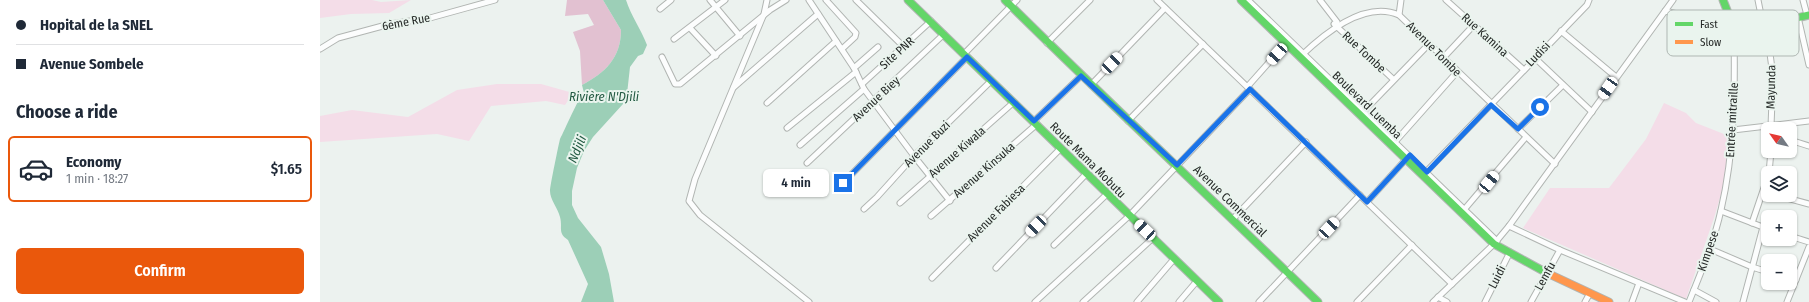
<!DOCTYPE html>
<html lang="en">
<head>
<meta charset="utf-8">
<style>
  body { margin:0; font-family:"Fira Sans Condensed",sans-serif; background:#f6f6f7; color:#1f2937; height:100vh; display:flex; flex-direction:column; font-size:15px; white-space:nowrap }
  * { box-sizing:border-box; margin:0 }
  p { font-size:13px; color:#747a83 }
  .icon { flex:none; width:22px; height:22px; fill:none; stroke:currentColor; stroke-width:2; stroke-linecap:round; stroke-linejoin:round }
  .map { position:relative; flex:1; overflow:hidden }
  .sheet { display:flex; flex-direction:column; background:#fff; width:320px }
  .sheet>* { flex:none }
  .hud { display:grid; align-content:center; height:88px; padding:0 16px; background:#fff }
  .needle { width:26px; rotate:304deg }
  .tools { position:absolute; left:1441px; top:122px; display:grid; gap:8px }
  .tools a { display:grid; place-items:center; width:36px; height:36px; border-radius:6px; background:#fff; box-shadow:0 1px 3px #0004; font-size:20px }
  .end { position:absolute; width:18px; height:18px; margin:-9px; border:5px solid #1a73e8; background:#fff; box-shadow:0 0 0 2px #fff }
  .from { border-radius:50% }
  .bubble { position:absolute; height:28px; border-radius:6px; background:#fff; box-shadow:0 1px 3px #0004; font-size:13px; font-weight:600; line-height:28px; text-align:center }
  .car { position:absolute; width:12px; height:24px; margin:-12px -6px; border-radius:5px; box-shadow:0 0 3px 1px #0007; background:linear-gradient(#fff 24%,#345 0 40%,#fff 0 76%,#345 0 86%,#fff 0) }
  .hud b { display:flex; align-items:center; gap:14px; height:38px; font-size:15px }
  .hud b+b { border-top:1px solid #e0e1e3 }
  .hud i { width:10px; height:10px; background:#1f2937 }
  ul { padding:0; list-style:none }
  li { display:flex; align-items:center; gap:12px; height:66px; margin:0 8px 6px; padding:0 8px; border:2px solid #e0e1e3; border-radius:6px }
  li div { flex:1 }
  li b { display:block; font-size:15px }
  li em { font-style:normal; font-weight:600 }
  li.selected { border-color:#ea580c }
  li>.icon { width:36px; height:36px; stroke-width:1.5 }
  h2 { padding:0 16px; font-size:18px; line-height:48px }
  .primary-button { display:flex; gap:8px; margin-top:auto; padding:8px 16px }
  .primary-button a { flex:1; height:46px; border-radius:6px; background:#ea580c; color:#fff; font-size:16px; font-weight:600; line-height:46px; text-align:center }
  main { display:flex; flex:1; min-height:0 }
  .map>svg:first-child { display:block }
  .green { fill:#f4dde8 }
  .forest { fill:#e2c1d1 }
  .water { fill:#9ccfb7 }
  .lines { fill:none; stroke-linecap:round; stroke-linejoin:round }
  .street-casing { stroke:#b1b5b2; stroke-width:7 }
  .fast-casing { stroke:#b1b5b2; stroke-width:9 }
  .slow-casing { stroke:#b1b5b2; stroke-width:9 }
  .street { stroke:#fcfdfd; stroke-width:5 }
  .fast { stroke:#63d668; stroke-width:7 }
  .slow { stroke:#ff974d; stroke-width:7 }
  .route { stroke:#1a73e8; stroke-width:5 }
  .labels { text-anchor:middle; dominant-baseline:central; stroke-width:4; stroke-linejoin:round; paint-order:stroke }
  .street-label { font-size:12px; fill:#262a28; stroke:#eaf4ee }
  .water-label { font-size:13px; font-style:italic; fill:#235a43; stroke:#eaf4ee }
  .key { fill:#eaf4ee; stroke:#afb7b3; stroke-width:1 }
  .key-label { font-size:11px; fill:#262a28 }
</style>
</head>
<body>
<main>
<section class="sheet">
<div class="hud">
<b><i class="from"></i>Hopital de la SNEL</b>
<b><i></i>Avenue Sombele</b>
</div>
<h2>Choose a ride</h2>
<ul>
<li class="selected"><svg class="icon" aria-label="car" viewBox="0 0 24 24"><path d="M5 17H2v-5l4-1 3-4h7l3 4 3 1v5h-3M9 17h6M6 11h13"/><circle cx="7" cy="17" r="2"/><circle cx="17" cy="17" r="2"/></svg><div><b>Economy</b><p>1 min · 18:27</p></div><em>$1.65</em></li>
</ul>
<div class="primary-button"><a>Confirm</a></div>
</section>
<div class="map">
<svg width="1489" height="302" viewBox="0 0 1489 302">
  <rect width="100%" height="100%" fill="#ecf2ef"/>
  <!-- green -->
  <g class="green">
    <path d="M0 0H52L61 2 91 0 69 13 31 14 0 18Z"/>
    <path d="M177 84H221L253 93 245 105 226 101 171 106 149 141 117 134 0 142V116L32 110 88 117 137 90Z"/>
    <path d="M1344 103 1366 113 1376 123 1409 136 1405 181 1394 218 1366 299 1203 228 1230 188H1289L1326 139Z"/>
  </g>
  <!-- forest -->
  <path class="forest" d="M247 0H283L301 30C301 58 285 73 262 85L260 51 253 32 274 25 268 14 245 16Z"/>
  <!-- water -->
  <path class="water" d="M283 0H306C311 16 321 29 327 45L323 54 318 56 310 67 307 94 303 104 273 137 264 151 257 168 252 191V205L258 218 281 247 289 274 294 302H261L268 284 248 240C237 233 243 228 240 217 238 208 230 200 230 191 230 186 239 143 240 139 245 130 258 98 264 93L262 85C285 73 301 58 301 30Z"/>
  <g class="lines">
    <!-- street casing -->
    <g class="street-casing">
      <g id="street">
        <path d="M390 0 420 36"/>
        <path d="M447 0 444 14 375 179 369 201 380 215 489 302"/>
        <path d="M489 0 534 68 544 89 594 156 630 201"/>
        <path d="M506 0 536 33 535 37 522 49"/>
        <path d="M536 0 584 47"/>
        <path d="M837 0 1132 284"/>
        <path d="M928 0 1177 241"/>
        <path d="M1000 0 1017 22"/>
        <path d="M1126 0 1204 70"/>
        <path d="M1438 0 1443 25"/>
        <path d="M1483 0 1487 15"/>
        <path d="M340 9 351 0"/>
        <path d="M1345 11 1414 28C1415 89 1415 150 1401 210 1394 242 1381 272 1369 302"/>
        <path d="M1079 15 1081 0"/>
        <path d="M1478 17 1489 65"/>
        <path d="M1014 24 1073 79"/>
        <path d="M1446 24 1453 76 1451 126"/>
        <path d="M370 28 396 56"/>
        <path d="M1241 31 1296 77"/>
        <path d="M354 39 405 0"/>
        <path d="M727 43 770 0"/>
        <path d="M0 49 18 38 70 24 110 18 175 0"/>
        <path d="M644 54 697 0"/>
        <path d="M982 55C1005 33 1045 0 1079 15L1235 164"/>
        <path d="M342 57 355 84H360L450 10 466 0"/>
        <path d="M1123 58 1153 26"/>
        <path d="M1215 58 1272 112"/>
        <path d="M534 68 558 47"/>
        <path d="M542 84 611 21"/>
        <path d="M771 85 845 8"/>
        <path d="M928 86 967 42"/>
        <path d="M414 87 498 14"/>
        <path d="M447 103 516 41"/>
        <path d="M1043 112 1109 44"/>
        <path d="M714 121 761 76"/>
        <path d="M808 121 883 44"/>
        <path d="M467 128 536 72"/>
        <path d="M1198 129 1243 85"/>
        <path d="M1413 130 1489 121"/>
        <path d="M1470 140 1489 146"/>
        <path d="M1074 143 1137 72"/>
        <path d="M480 145 544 89"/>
        <path d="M487 163 624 34"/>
        <path d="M1105 173 1267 5 1269 0"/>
        <path d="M1449 173 1451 151"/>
        <path d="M523 183 647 57"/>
        <path d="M1456 195 1489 204"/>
        <path d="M1047 202 1088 157"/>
        <path d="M580 203 694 102"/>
        <path d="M544 209 557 197 594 156 671 81"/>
        <path d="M1143 211 1206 137"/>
        <path d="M1401 211 1448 229"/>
        <path d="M611 216 717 124"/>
        <path d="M912 220 986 142"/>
        <path d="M1432 223 1448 176"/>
        <path d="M1189 226 1240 250 1365 302"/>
        <path d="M1470 236 1489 242"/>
        <path d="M734 245 787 194"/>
        <path d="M1390 249 1432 267 1448 272"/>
        <path d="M676 268 767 173"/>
        <path d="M612 278 741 148"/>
        <path d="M1470 279 1476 280"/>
        <path d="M1374 290 1396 302"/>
        <path d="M1118 297 1127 302"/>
        <path d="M715 302 809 216 930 89"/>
        <path d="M763 302 833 238"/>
        <path d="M817 302 854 259"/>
        <path d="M859 302 877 281"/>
        <path d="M939 302 1040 195"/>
        <path d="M1037 302 1092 245"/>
        <path d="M1113 302 1174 244 1189 226 1353 0"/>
        <path d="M1165 302 1190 252"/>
        <path d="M1211 302 1240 250"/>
        <path d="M1265 302 1270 293"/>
        <path d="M1312 302 1319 283"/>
        <path d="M1423 302 1443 227"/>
        <path d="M1467 302 1489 247"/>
      </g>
    </g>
    <!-- fast casing -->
    <g class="fast-casing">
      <g id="fast">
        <path d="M588 0 899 302"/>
        <path d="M685 0C788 102 894 201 998 302"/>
        <path d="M921 0 1174 244 1227 273"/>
        <path d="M1403 0 1414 28 1440 27 1489 15"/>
      </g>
    </g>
    <!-- slow casing -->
    <g class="slow-casing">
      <path id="slow" d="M1227 273 1289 302"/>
    </g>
    <!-- street -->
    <use href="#street" class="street"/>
    <!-- fast -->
    <use href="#fast" class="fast"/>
    <!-- slow -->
    <use href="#slow" class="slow"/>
  </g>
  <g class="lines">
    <!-- route -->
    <path class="route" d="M523 183 647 57 714 121 761 76 857 165 930 89 1047 202 1090 155 1107 172 1171 105 1198 129 1220 107"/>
  </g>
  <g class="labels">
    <!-- street labels -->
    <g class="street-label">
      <text transform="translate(86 22) rotate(-11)">6ème Rue</text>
      <text transform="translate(1165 35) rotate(42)">Rue Kamina</text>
      <text transform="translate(1114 49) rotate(45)">Avenue Tombe</text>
      <text transform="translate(1044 52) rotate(43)">Rue Tombe</text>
      <text transform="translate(577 53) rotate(-42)">Site PNR</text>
      <text transform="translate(1218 54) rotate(-46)">Ludisi</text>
      <text transform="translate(1451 87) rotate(-89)">Mayunda</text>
      <text transform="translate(556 99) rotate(-43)">Avenue Biey</text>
      <text transform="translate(1047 105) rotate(44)">Boulevard Luemba</text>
      <text transform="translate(1412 120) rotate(-87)">Entrée mitraille</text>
      <text transform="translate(607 144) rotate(-45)">Avenue Buzi</text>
      <text transform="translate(637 152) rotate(-41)">Avenue Kiwala</text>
      <text transform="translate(768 160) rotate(45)">Route Mama Mobutu</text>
      <text transform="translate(664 170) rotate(-41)">Avenue Kinsuka</text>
      <text transform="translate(910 201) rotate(44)">Avenue Commercial</text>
      <text transform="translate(676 213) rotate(-45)">Avenue Fabiesa</text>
      <text transform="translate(1388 251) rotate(-71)">Kimpese</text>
      <text transform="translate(1225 276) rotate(-61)">Lemfu</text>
      <text transform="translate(1177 277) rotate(-63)">Luidi</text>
    </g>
    <!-- water labels -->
    <g class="water-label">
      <text x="284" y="96">Rivière N'Djili</text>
      <text transform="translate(257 149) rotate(-67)">Ndjili</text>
    </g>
  </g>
  <!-- legend -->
  <rect x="1347" y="10" width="132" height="46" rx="6" class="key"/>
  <rect x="1355" y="22" width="18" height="4" fill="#63d668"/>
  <rect x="1355" y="40" width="18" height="4" fill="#ff974d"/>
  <g class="key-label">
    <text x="1380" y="28">Fast</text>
    <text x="1380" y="46">Slow</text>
  </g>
</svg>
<div class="tools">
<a><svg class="needle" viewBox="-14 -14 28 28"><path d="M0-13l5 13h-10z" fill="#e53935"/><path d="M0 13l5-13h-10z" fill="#747a83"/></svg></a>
<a><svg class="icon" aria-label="layers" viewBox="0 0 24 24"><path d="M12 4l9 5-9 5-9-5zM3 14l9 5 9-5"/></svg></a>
<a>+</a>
<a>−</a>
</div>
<i class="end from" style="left:1220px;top:107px"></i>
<i class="end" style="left:523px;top:183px"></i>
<div class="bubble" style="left:443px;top:169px;width:66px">4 min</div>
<i class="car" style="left:957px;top:54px;rotate:222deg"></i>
<i class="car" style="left:792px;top:63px;rotate:44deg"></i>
<i class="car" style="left:1288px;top:88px;rotate:215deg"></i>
<i class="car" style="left:1169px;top:182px;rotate:39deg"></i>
<i class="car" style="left:716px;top:226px;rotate:224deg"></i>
<i class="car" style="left:1009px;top:228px;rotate:43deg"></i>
<i class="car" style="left:825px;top:230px;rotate:313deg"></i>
</div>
</main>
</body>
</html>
